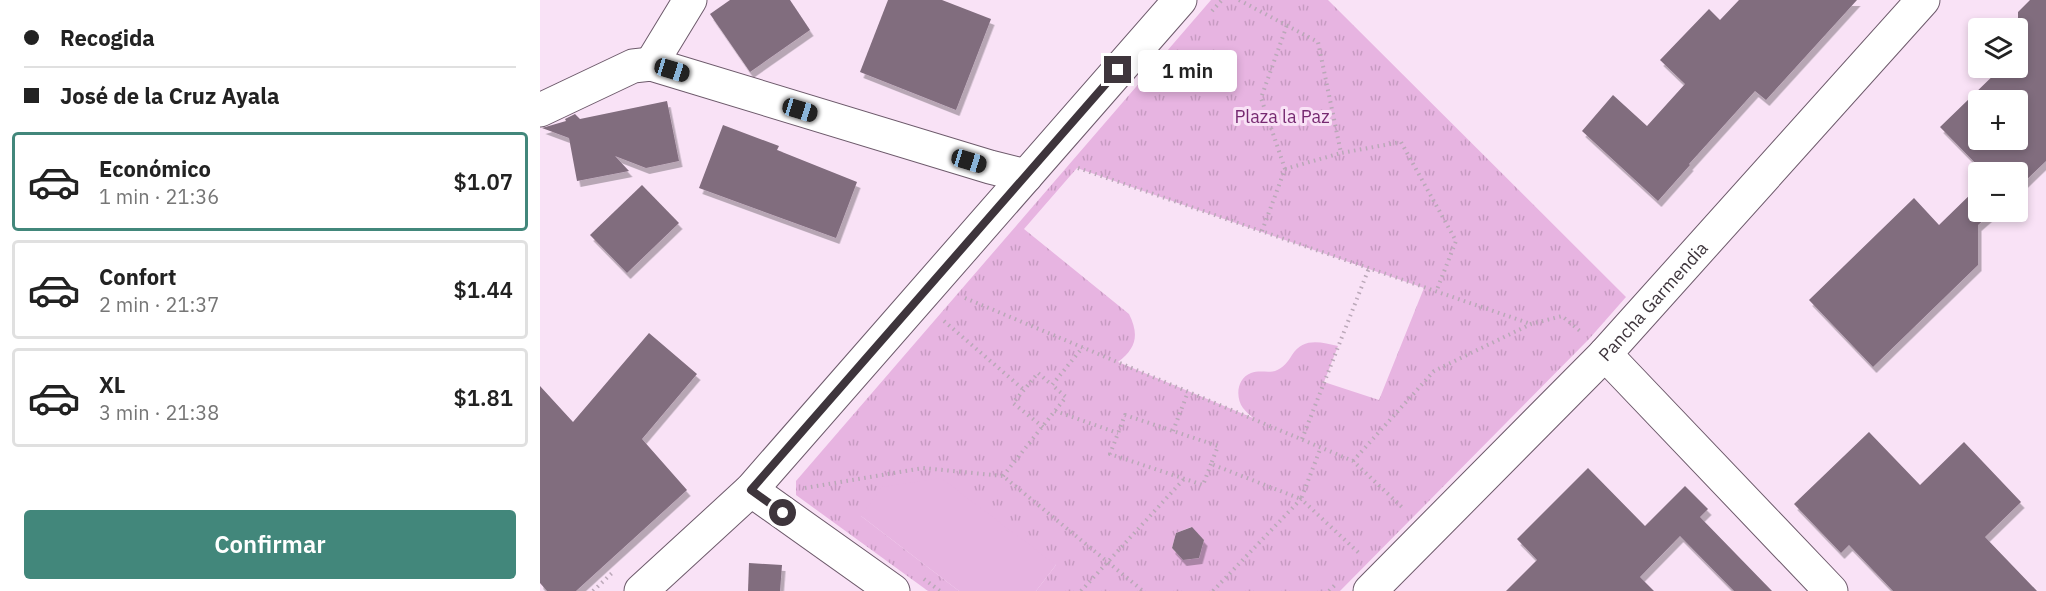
<!DOCTYPE html>
<html lang="es">
<head>
<meta charset="utf-8">
<style>
  body { margin:0; font-family:"IBM Plex Sans",sans-serif; background:#f2f2f2; color:#222; height:100vh; display:flex; flex-direction:column; font-size:22px; white-space:nowrap }
  * { box-sizing:border-box; margin:0 }
  p { font-size:20px; color:#767676 }
  .icon { flex:none; width:33px; height:33px; fill:none; stroke:currentColor; stroke-width:2; stroke-linecap:round; stroke-linejoin:round }
  .map { position:relative; flex:1; overflow:hidden }
  .sheet { display:flex; flex-direction:column; background:#fff; width:540px }
  .sheet>* { flex:none }
  .top-card { display:grid; align-content:center; height:132px; padding:0 24px; background:#fff }
  .buttons { position:absolute; left:1428px; top:18px; display:grid; gap:12px }
  .buttons a { display:grid; place-items:center; width:60px; height:60px; border-radius:6px; background:#fff; box-shadow:0 3px 9px #0003; font-size:30px }
  .end { position:absolute; width:27px; height:27px; margin:-14px; border:8px solid #3e353c; background:#fff; box-shadow:0 0 0 3px #fff }
  .from { border-radius:50% }
  .bubble { position:absolute; height:42px; border-radius:6px; background:#fff; box-shadow:0 3px 9px #0003; font-size:20px; font-weight:600; line-height:42px; text-align:center }
  .car { position:absolute; width:18px; height:36px; margin:-18px -9px; border-radius:8px; box-shadow:0 0 4px 2px #0007; background:linear-gradient(#222 24%,#8ab4d8 0 40%,#222 0 76%,#8ab4d8 0 86%,#222 0) }
  .top-card b { display:flex; align-items:center; gap:21px; height:57px; font-size:22px }
  .top-card b+b { border-top:2px solid #e0e0e0 }
  .top-card i { width:15px; height:15px; background:#222 }
  ul { padding:0; list-style:none }
  li { display:flex; align-items:center; gap:18px; height:99px; margin:0 12px 9px; padding:0 12px; border:3px solid #e0e0e0; border-radius:6px }
  li div { flex:1 }
  li b { display:block; font-size:22px }
  li em { font-style:normal; font-weight:600 }
  li.on { border-color:#42877b }
  li>.icon { width:54px; height:54px; stroke-width:1.5 }
  .action { display:flex; gap:12px; margin-top:auto; padding:12px 24px }
  .action a { flex:1; height:69px; border-radius:6px; background:#42877b; color:#fff; font-size:24px; font-weight:600; line-height:69px; text-align:center }
  main { display:flex; flex:1; min-height:0 }
  .map>svg:first-child { display:block }
  .park { fill:url(#park-tufts); fill-rule:evenodd }
  .pitch { fill:#e7b4e1 }
  .building { fill:#816d7e; fill-rule:evenodd; filter:url(#shadow) }
  .lines { fill:none; stroke-linecap:round; stroke-linejoin:round }
  .minor-casing { stroke:#6d5a6b; stroke-width:35 }
  .path { stroke:#baa8b8; stroke-width:4; stroke-dasharray:1.5 4.5; stroke-linecap:butt }
  .minor { stroke:#fff; stroke-width:33 }
  .route { stroke:#3e353c; stroke-width:8 }
  .labels { text-anchor:middle; dominant-baseline:central; stroke-width:6; stroke-linejoin:round; paint-order:stroke }
  .park-label { font-size:18px; fill:#762a71; stroke:#f9e2f6 }
  .street-label { font-size:18px; fill:#3e353c; stroke:#f9e2f6 }
</style>
</head>
<body>
<main>
<section class="sheet">
<div class="top-card">
<b><i class="from"></i>Recogida</b>
<b><i></i>José de la Cruz Ayala</b>
</div>
<ul>
<li class="on"><svg class="icon" aria-label="car" viewBox="0 0 24 24"><path d="M5 17H2v-5l4-1 3-4h7l3 4 3 1v5h-3M9 17h6M6 11h13"/><circle cx="7" cy="17" r="2"/><circle cx="17" cy="17" r="2"/></svg><div><b>Económico</b><p>1 min · 21:36</p></div><em>$1.07</em></li>
<li><svg class="icon" aria-label="car" viewBox="0 0 24 24"><path d="M5 17H2v-5l4-1 3-4h7l3 4 3 1v5h-3M9 17h6M6 11h13"/><circle cx="7" cy="17" r="2"/><circle cx="17" cy="17" r="2"/></svg><div><b>Confort</b><p>2 min · 21:37</p></div><em>$1.44</em></li>
<li><svg class="icon" aria-label="car" viewBox="0 0 24 24"><path d="M5 17H2v-5l4-1 3-4h7l3 4 3 1v5h-3M9 17h6M6 11h13"/><circle cx="7" cy="17" r="2"/><circle cx="17" cy="17" r="2"/></svg><div><b>XL</b><p>3 min · 21:38</p></div><em>$1.81</em></li>
</ul>
<div class="action"><a>Confirmar</a></div>
</section>
<div class="map">
<svg width="1506" height="591" viewBox="0 0 1506 591">
  <defs>
    <pattern id="park-tufts" width="24" height="20" patternUnits="userSpaceOnUse" patternTransform="scale(1.5)"><rect width="24" height="20" fill="#e7b4e1"/><path d="M3 7l-1-3M5 7V3M7 7l1-3M15 17l-1-3M17 17v-4M19 17l1-3" fill="none" stroke="#c79bc2"/></pattern>
    <filter id="shadow"><feDropShadow dx="3.5" dy="6" stdDeviation="0" flood-color="#0004"/></filter>
  </defs>
  <rect width="100%" height="100%" fill="#f9e2f6"/>
  <!-- park -->
  <path class="park" d="M671 0H788L1086 297 1049 339 800 591H496L516 565 321 516 419 591H388L256 495V481ZM537 168 884 288 839 400 784 382 798 346C781 342 763 337 752 355 748 362 743 368 735 371 728 373 719 370 711 373 697 378 695 397 703 408 706 412 710 415 713 418L578 362C597 348 599 334 589 314L484 229ZM651 527 664 540 659 558 643 560 632 548 636 533Z"/>
  <!-- pitch -->
  <path class="pitch" d="M401 478 516 565 496 591H419L321 516 342 487Z"/>
  <!-- building -->
  <g class="building">
    <path d="M190 0H250L270 30 210 72 170 14Z"/>
    <path d="M348 0H402L451 19 416 110 320 72Z"/>
    <path d="M1199 0H1317L1226 100 1215 91 1149 164 1150 165 1118 201 1042 131 1073 95 1107 126 1145 84 1120 60 1169 9 1180 20Z"/>
    <path d="M1490 0H1506V161L1478 188V172H1444L1400 127 1461 68H1478V12ZM1438 100H1478V140H1438Z"/>
    <path d="M127 101 139 161 106 168 75 156 89 171 37 181 29 138 2 128 26 121 25 119 35 114 40 119Z"/>
    <path d="M183 125 239 146 237 150 317 182 296 238 159 188Z"/>
    <path d="M102 185 139 223 87 273 50 235Z"/>
    <path d="M1438 187V212H1453L1438 225V265L1333 367 1269 300 1374 198 1399 225Z"/>
    <path d="M109 333 157 374 102 439 147 490 36 591H7L0 583V386L33 422Z"/>
    <path d="M1329 432 1380 485 1424 442 1481 502 1445 537 1497 591H1353L1309 545 1301 553 1254 504Z"/>
    <path d="M1048 468 1105 526 1145 486 1168 509 1160 517 1232 591H1194L1140 536 1100 577 1114 591H966L997 560 977 539Z"/>
    <path d="M652 527 664 540 659 558 643 560 632 548 636 533Z"/>
    <path d="M209 563 242 565 240 591H208Z"/>
  </g>
  <g class="lines">
    <!-- minor casing -->
    <g class="minor-casing">
      <g id="minor">
        <path d="M111 64 150 0"/>
        <path d="M0 110 93 66 111 64 450 167 486 176"/>
        <path d="M1065 354 1291 591"/>
        <path d="M211 490 353 591"/>
        <path d="M101 591 211 490 640 0"/>
        <path id="s1" d="M830 591 1065 354 1383 0"/>
      </g>
    </g>
    <!-- path -->
    <g class="path">
      <path d="M699 0 778 42 801 153 861 142 916 241 896 292"/>
      <path d="M672 11 682 0"/>
      <path d="M538 168 991 324"/>
      <path d="M745 169 801 153"/>
      <path d="M722 231 745 169 721 98 747 25"/>
      <path d="M425 298 813 461 864 509"/>
      <path d="M404 321 484 390"/>
      <path d="M515 411 578 433"/>
      <path d="M503 427 473 403 498 373 512 385"/>
      <path d="M633 431 648 392"/>
      <path d="M762 439 829 268"/>
      <path d="M813 461 894 371 991 324 1022 316 1040 331"/>
      <path d="M671 464 663 485 570 454 585 415 678 446 671 464 761 499 781 447"/>
      <path d="M463 476 526 397 512 385 543 347"/>
      <path d="M265 488 383 468 463 476 603 591"/>
      <path d="M384 579 400 591"/>
      <path d="M53 591 72 573"/>
      <path d="M541 591 644 479"/>
      <path d="M673 591 761 499 821 555"/>
      <path d="M789 591 797 583"/>
    </g>
    <!-- minor -->
    <use href="#minor" class="minor"/>
  </g>
  <g class="lines">
    <!-- route -->
    <path class="route" d="M243 513 211 490 578 70"/>
  </g>
  <g class="labels">
    <!-- park labels -->
    <g class="park-label">
      <text x="742" y="116">Plaza la Paz</text>
    </g>
    <!-- street labels -->
    <g class="street-label">
      <text stroke="none"><textPath href="#s1" startOffset="405">Pancha Garmendia</textPath></text>
    </g>
  </g>
</svg>
<div class="buttons">
<a><svg class="icon" aria-label="layers" viewBox="0 0 24 24"><path d="M12 4l9 5-9 5-9-5zM3 14l9 5 9-5"/></svg></a>
<a>+</a>
<a>−</a>
</div>
<i class="end from" style="left:243px;top:513px"></i>
<i class="end" style="left:578px;top:70px"></i>
<div class="bubble" style="left:598px;top:50px;width:99px">1 min</div>
<i class="car" style="left:132px;top:70px;rotate:107deg"></i>
<i class="car" style="left:260px;top:110px;rotate:107deg"></i>
<i class="car" style="left:429px;top:161px;rotate:107deg"></i>
</div>
</main>
</body>
</html>
